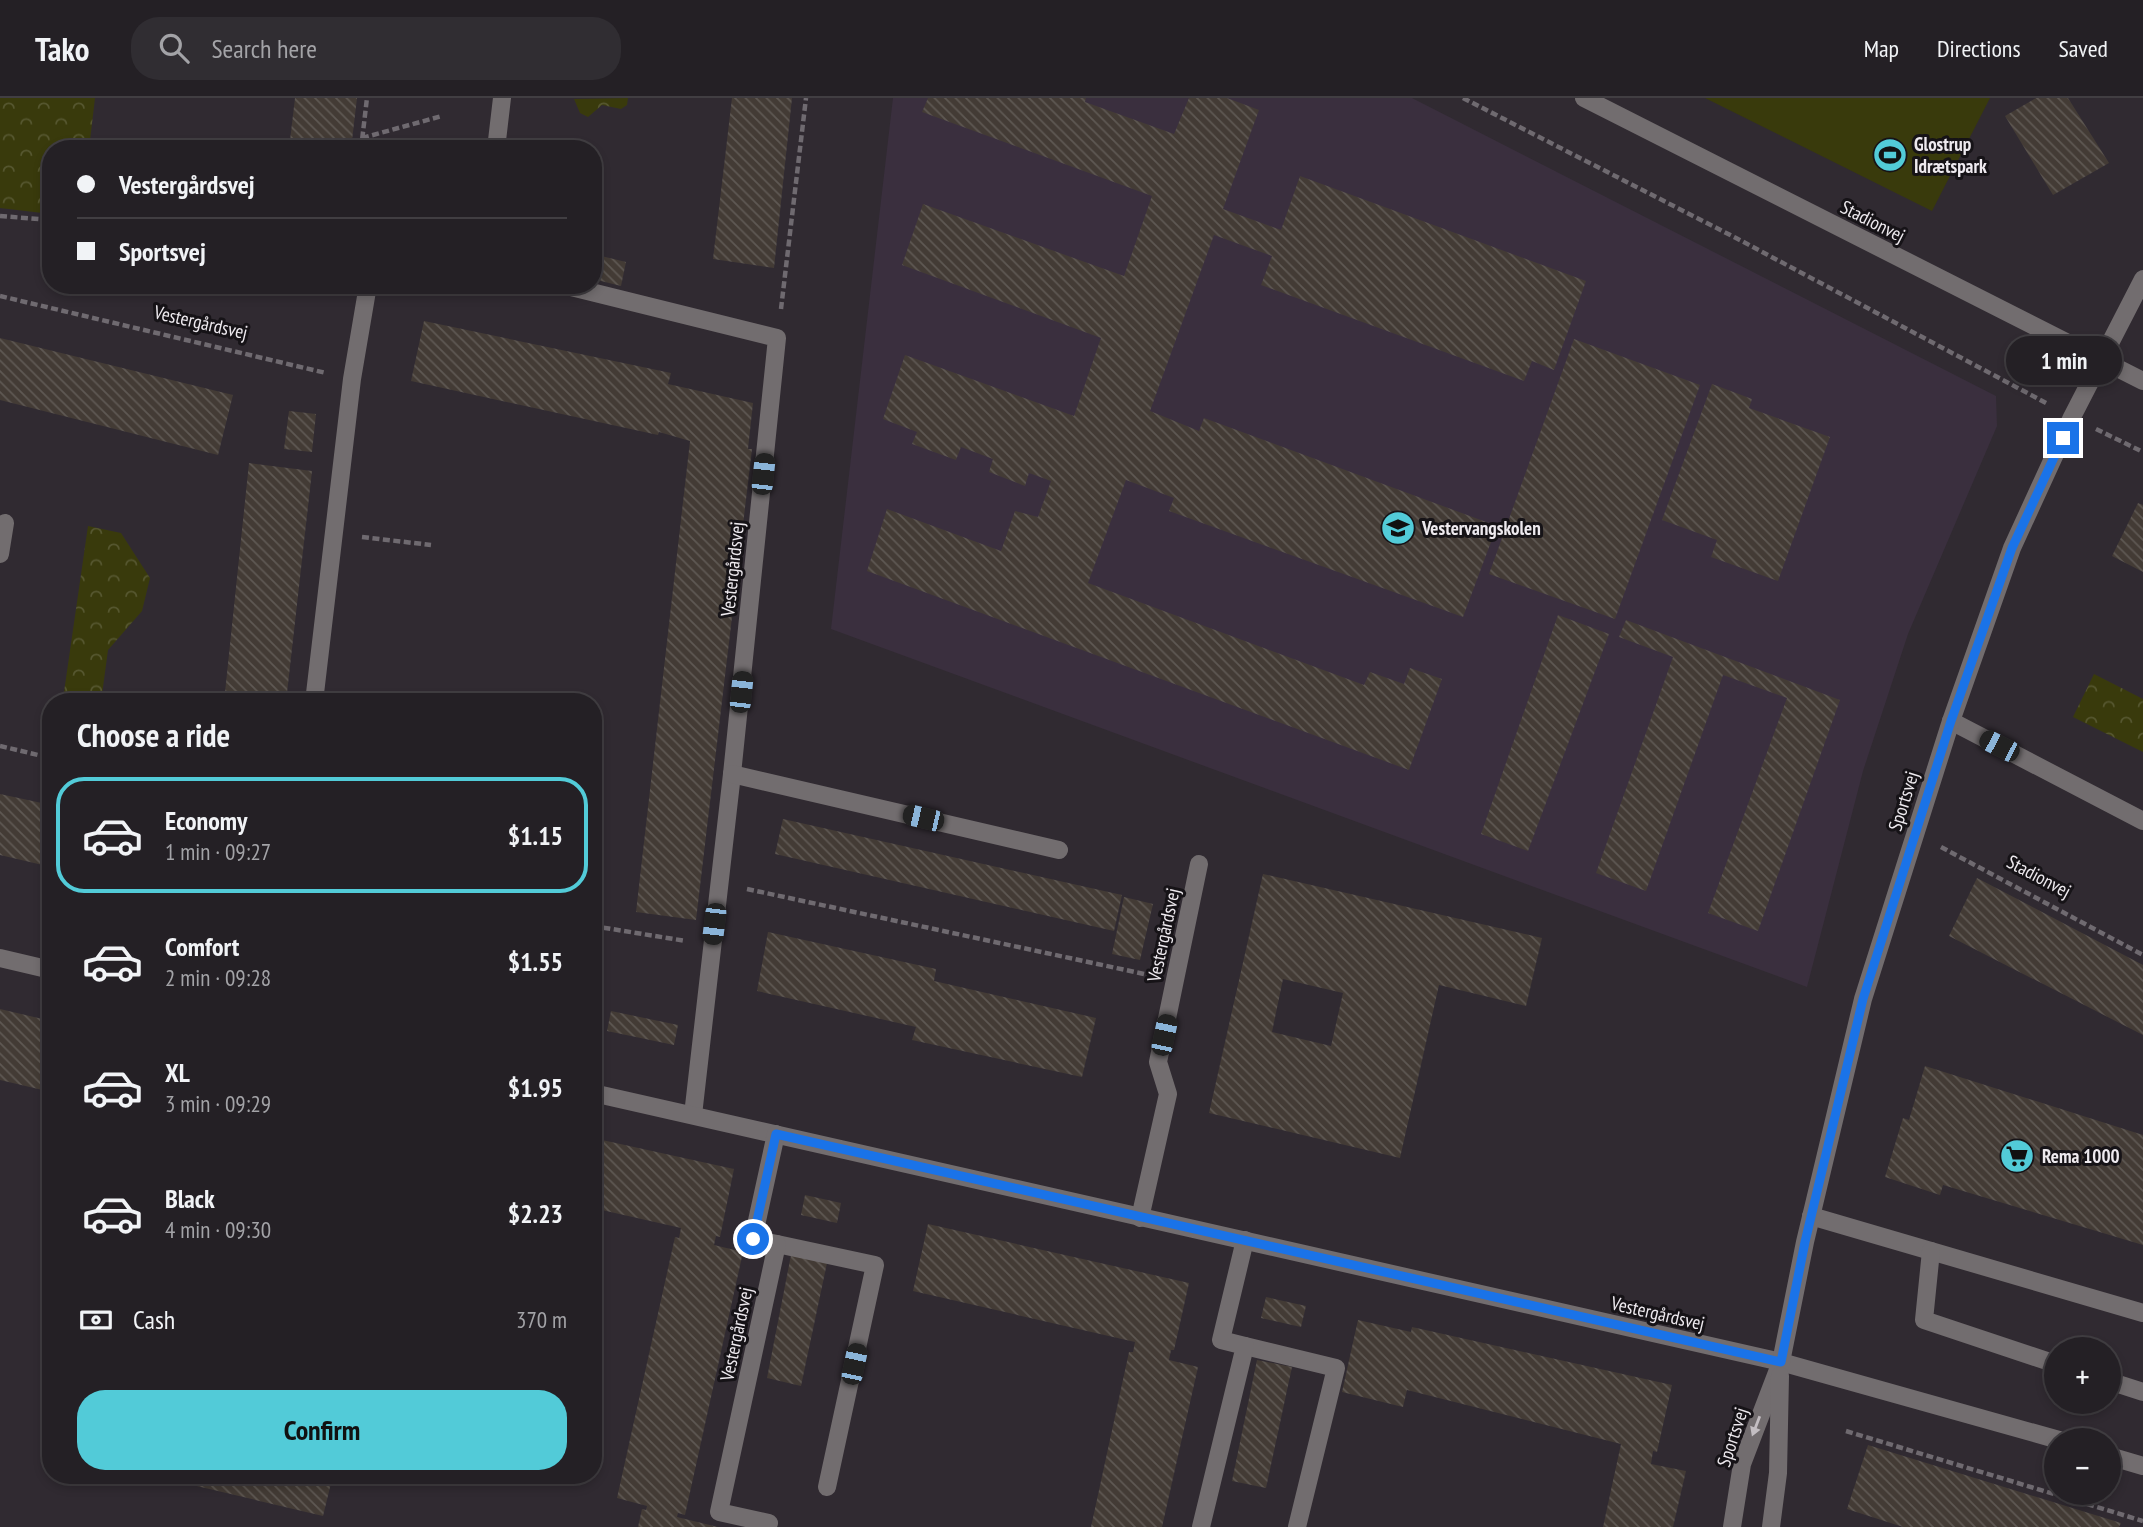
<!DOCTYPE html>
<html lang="en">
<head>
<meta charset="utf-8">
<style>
  body { margin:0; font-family:"PT Sans Narrow",sans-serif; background:#302d32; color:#f1f3f6; height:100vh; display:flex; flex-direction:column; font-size:26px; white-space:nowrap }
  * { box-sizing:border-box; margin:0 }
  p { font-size:23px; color:#a3a3a7 }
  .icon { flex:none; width:38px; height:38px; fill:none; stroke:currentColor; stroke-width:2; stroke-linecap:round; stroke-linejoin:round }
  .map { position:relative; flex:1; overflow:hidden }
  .sheet { position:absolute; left:42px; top:595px; width:560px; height:791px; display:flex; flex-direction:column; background:#242025; border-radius:28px; box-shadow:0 4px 10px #0003,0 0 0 2px #413e42 }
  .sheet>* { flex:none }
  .top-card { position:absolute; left:42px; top:42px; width:560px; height:154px; border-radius:28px; box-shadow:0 4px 10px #0003,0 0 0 2px #413e42; display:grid; align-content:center; height:154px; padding:0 35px; background:#242025 }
  .tools { position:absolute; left:2044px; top:1239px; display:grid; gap:14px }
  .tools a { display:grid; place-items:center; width:77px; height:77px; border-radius:50%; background:#242025; box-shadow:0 4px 10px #0003,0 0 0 2px #413e42; font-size:35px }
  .end { position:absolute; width:32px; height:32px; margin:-16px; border:9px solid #1a73e8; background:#fff; box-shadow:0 0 0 4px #fff }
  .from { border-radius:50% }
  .bubble { position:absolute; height:49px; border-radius:24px; background:#242025; box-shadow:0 4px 10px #0003,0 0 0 2px #413e42; font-size:23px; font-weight:600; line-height:49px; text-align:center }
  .car { position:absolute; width:21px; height:42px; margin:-21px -10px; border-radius:9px; box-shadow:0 0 5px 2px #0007; background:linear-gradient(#222 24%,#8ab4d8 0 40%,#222 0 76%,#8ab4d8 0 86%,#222 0) }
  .top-card b { display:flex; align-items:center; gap:24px; height:66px; font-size:26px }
  .top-card b+b { border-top:2px solid #413e42 }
  .top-card i { width:18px; height:18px; background:#f1f3f6 }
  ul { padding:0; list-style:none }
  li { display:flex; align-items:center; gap:21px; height:116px; margin:0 14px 10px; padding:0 21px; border:4px solid transparent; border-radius:28px }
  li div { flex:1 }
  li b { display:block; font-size:26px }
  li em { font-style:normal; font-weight:600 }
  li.on { border-color:#52cbd8 }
  li>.icon { width:63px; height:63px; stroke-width:1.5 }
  h2 { padding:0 35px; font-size:32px; line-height:84px }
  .pay { display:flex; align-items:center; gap:18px; height:77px; padding:0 35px; font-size:26px }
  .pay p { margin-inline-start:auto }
  .action { display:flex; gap:14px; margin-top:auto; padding:14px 35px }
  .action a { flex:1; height:80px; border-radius:28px; background:#52cbd8; color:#111; font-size:28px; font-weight:600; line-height:80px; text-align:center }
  header { display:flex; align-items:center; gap:42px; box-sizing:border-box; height:98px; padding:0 35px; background:#242025; border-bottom:2px solid #413e42 }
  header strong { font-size:33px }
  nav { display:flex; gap:38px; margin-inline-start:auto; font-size:24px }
  .search { width:490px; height:63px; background:#302d32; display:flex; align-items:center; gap:18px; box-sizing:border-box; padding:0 24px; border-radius:28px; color:#a3a3a7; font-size:26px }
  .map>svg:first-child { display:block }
  .education { fill:#3a2f3e }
  .forest { fill:url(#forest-crowns) }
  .pitch { fill:#393a0c }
  .building { fill:url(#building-back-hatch); fill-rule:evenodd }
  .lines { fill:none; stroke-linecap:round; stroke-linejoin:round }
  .path { stroke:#6f6a70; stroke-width:4.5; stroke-dasharray:7 3.5; stroke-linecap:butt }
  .minor { stroke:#726d6f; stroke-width:18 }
  .oneway { fill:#c3bec2 }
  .route { stroke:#1a73e8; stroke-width:9 }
  .labels { text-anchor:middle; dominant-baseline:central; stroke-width:6; stroke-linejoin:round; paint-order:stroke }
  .poi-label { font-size:19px; font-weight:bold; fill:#eeeaef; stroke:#161317; text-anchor:start }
  .street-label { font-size:19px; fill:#eeeaef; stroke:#161317 }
</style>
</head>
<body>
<header>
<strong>Tako</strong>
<div class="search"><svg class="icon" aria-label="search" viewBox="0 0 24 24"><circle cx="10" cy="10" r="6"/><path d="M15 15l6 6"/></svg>Search here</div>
<nav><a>Map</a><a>Directions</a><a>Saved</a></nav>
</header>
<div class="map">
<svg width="2143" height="1429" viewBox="0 0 2143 1429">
  <defs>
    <pattern id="forest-crowns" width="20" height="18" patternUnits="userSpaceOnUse" patternTransform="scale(1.75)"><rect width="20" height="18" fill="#393a0c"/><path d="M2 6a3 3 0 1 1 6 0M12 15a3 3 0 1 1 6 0" fill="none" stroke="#565730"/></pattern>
    <pattern id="building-back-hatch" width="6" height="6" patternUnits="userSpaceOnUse" patternTransform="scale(1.75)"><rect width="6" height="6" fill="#433b35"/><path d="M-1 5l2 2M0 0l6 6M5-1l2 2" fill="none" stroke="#5e5853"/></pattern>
  </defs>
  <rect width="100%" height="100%" fill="#302a31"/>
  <!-- education -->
  <path class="education" d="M893 0H1412L1996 298 1997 328 1908 536 1863 673 1807 889 831 531Z"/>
  <!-- forest -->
  <g class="forest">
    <path d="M0 0H95L89 51H51V116L0 110Z"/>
    <path d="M628 0 627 7 621 11 602 7 588 19 580 15 574 1Z"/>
    <path d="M88 428 121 435 150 480 142 513 108 552 101 604 63 601Z"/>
    <path d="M2094 576 2143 601V654L2073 619Z"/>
  </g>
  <!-- pitch -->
  <path class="pitch" d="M1705 0H1990L1932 113Z"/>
  <!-- building -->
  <g class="building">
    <path d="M295 0H357L351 51H289Z"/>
    <path d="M732 0H792L774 170 713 161Z"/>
    <path d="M928 0H1086L1085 4 1174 36 1189 0H1227L1259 12 1223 111 1281 132 1300 78 1586 183 1554 272 1532 263 1524 283 1261 187 1272 158 1214 137 1150 313 1199 333 1204 320 1497 428 1463 519 1169 413 1174 400 1126 382 1088 485 1364 587 1370 574 1404 586 1410 570 1442 581 1409 672 867 473 887 411 1001 453 1015 413 1038 419 1051 383 1029 375 1025 388 989 374 993 361 961 349 956 362 912 346 917 334 883 321 905 257 1074 318 1101 240 902 167 923 106 1124 178 1152 98 922 14Z"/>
    <path d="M2036 0H2068L2109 65 2053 97 2005 18Z"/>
    <path d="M593 156 626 164 621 188 593 181Z"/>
    <path d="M301 187H329L328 198 300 195Z"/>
    <path d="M424 223 671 275 668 286 753 305 748 351H752L696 822 636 814 690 343 659 334 658 337 411 283Z"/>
    <path d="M0 240 233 297 218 357 0 302Z"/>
    <path d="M1574 241 1700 287 1615 521 1489 476Z"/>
    <path d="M1712 286 1752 301 1749 310 1830 339 1778 483 1711 459 1717 442 1662 422Z"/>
    <path d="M289 313 316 316 312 354 284 351Z"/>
    <path d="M249 365 312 373 286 604H224Z"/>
    <path d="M2138 405 2143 407V474L2112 458Z"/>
    <path d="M1558 517 1609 536 1528 753 1481 736Z"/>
    <path d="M1626 522 1840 602 1758 833 1708 815 1787 600 1723 577 1646 793 1596 775 1673 559 1619 539Z"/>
    <path d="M0 696 51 707V769L0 757Z"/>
    <path d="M783 721 1122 797 1114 833 775 756Z"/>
    <path d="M1263 776 1542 840 1526 908 1439 887 1400 1060 1209 1015ZM1283 881 1343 895 1331 948 1272 934Z"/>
    <path d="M1977 780 2143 867V937L1949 838Z"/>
    <path d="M1124 799 1153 806 1140 862 1112 856Z"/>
    <path d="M768 834 936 871 934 883 1096 920 1082 979 912 942 916 929 757 893Z"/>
    <path d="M0 911 51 923V994L0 982Z"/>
    <path d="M611 913 678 927 674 947 607 933Z"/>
    <path d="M1925 968 2143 1037V1147L1943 1087 1940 1097 1885 1079 1903 1020 1909 1022Z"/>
    <path d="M593 1040 734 1071 720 1139 716 1138 714 1147 743 1154 685 1417 678 1415 677 1419 718 1429H638L642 1411 646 1412 647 1408 617 1400 675 1139 679 1140 681 1130 593 1110Z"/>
    <path d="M805 1097 841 1105 837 1125 801 1117Z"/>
    <path d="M928 1126 1189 1185 1174 1252H1171L1169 1262 1198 1269 1162 1429H1091L1129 1254H1133L1135 1244 913 1193Z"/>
    <path d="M791 1157 827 1165 801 1288 767 1280Z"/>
    <path d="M1266 1199 1306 1208 1301 1229 1261 1220Z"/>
    <path d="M1358 1222 1411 1234 1412 1229 1672 1287 1657 1354 1653 1353 1651 1366 1686 1373 1673 1429H1603L1621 1346 1407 1292 1403 1309 1342 1294Z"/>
    <path d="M1257 1262 1292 1269 1266 1390 1232 1383Z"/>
    <path d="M1868 1347 2121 1425 2119 1429H1903L1847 1411Z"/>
    <path d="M150 1377H333L323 1418Z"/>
  </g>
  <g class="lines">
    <!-- path -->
    <g class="path">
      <path d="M1463 0 1736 140 2048 306"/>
      <path d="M362 40 442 18"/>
      <path d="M361 51 367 0"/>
      <path d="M0 118 51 122"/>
      <path d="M0 198 326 275"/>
      <path d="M781 211 806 0"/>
      <path d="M2096 331 2143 354"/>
      <path d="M362 439 431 447"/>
      <path d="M0 648 51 660"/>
      <path d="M1941 749 2143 857"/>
      <path d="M747 791 1149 877"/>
      <path d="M593 828 686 843"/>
      <path d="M1846 1333 2143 1423"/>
    </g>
    <!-- minor -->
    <g class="minor">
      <path d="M1584 0 2143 283"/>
      <path d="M496 51 502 0"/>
      <path d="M563 187 777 240 732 676 693 1017"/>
      <path d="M0 456 5 425"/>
      <path d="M314 604 352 281 368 187"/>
      <path d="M1951 623 2143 723"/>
      <path d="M732 676 1059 752"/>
      <path d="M0 860 51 872"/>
      <path d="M593 995 1781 1264 2059 1342"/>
      <path d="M1811 1118 2143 1215"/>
      <path d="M1140 1120 1168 996 1158 964 1199 766"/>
      <path d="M777 1146 875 1167 827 1389"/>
      <path d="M1931 1153 1924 1222 2056 1266"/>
      <path d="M1245 1248 1336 1270 1297 1429"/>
      <path d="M2109 1283 2143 1294"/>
      <path d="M2109 1358 2143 1368"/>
      <path d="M769 1425 719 1414 777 1146 753 1141 776 1036"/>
      <path d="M1201 1429 1245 1248 1221 1242 1245 1142"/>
      <path d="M1732 1429 1742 1366 1781 1264 1805 1144 1863 901 1951 623 2012 450 2072 319 2143 181"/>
      <path d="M1771 1429 1778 1375 1780 1278"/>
    </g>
  </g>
  <!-- one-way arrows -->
  <defs><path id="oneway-solid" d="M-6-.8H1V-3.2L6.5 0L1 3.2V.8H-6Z" transform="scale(1.75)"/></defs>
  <use class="oneway" href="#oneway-solid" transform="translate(1756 1328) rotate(111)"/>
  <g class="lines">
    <!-- route -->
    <path class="route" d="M753 1141 776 1036 1781 1264 1805 1144 1863 901 1951 623 1977 549 2012 450 2063 340"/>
  </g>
  <!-- icons -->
  <defs>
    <g id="stadium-disc" transform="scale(1.75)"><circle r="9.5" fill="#52cbd8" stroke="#161317"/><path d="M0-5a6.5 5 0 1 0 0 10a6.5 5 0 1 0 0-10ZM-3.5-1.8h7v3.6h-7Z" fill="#111"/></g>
    <g id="school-disc" transform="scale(1.75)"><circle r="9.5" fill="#52cbd8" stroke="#161317"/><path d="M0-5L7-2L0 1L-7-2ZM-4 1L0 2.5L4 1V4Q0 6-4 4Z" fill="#111"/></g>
    <g id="supermarket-disc" transform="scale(1.75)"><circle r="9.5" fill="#52cbd8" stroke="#161317"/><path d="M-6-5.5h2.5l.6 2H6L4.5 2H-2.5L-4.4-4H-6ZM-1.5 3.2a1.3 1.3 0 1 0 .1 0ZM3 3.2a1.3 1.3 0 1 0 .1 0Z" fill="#111"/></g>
  </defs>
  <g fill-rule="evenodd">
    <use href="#stadium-disc" x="1890" y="57"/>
    <use href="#school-disc" x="1398" y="430"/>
    <use href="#supermarket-disc" x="2017" y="1058"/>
  </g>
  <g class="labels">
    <!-- poi labels -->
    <g class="poi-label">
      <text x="1914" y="46">Glostrup<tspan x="1914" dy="22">Idrætspark</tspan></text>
      <text x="1422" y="430">Vestervangskolen</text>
      <text x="2042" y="1058">Rema 1000</text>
    </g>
    <!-- street labels -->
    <g class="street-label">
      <text transform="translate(1873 123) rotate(27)">Stadionvej</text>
      <text transform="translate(201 224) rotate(13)">Vestergårdsvej</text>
      <text transform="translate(732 471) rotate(-84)">Vestergårdsvej</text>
      <text transform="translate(1903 703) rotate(-73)">Sportsvej</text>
      <text transform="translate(2039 778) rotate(28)">Stadionvej</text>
      <text transform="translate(1163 837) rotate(-78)">Vestergårdsvej</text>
      <text transform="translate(1658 1215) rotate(13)">Vestergårdsvej</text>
      <text transform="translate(736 1236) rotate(-78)">Vestergårdsvej</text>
      <text transform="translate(1732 1339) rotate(-72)">Sportsvej</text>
    </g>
  </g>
</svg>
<div class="tools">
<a>+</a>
<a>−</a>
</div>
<i class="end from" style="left:753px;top:1141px"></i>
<i class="end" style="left:2063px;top:340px"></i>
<div class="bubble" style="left:2006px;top:238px;width:116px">1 min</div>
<i class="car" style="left:763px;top:376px;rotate:6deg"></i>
<i class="car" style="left:741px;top:594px;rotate:6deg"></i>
<i class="car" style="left:1999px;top:648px;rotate:297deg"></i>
<i class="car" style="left:923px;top:720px;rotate:283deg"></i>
<i class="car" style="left:714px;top:826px;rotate:187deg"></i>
<i class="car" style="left:1164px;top:937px;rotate:12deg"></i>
<i class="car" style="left:854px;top:1266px;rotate:12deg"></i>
<div class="top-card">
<b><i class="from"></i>Vestergårdsvej</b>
<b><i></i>Sportsvej</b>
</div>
<section class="sheet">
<h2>Choose a ride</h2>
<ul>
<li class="on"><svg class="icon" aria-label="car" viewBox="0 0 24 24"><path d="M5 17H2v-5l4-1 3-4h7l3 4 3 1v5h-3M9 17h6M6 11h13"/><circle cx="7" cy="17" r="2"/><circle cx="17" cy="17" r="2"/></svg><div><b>Economy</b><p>1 min · 09:27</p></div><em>$1.15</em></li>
<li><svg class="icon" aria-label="car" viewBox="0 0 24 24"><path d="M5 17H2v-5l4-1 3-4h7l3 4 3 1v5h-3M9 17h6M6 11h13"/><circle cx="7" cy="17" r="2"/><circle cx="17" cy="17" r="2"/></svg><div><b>Comfort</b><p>2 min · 09:28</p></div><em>$1.55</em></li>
<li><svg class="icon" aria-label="car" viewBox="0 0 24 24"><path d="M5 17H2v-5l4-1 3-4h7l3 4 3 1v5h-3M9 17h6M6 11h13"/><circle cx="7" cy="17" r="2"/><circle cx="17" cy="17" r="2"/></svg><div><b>XL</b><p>3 min · 09:29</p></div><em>$1.95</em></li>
<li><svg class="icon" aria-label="car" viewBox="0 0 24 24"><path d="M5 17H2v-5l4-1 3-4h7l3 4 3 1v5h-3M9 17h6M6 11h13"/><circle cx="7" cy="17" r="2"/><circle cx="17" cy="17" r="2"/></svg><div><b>Black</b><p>4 min · 09:30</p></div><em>$2.23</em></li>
</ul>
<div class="pay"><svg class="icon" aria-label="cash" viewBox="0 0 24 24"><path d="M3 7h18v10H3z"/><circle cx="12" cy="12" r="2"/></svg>Cash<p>370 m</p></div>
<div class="action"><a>Confirm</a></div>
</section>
</div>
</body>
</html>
